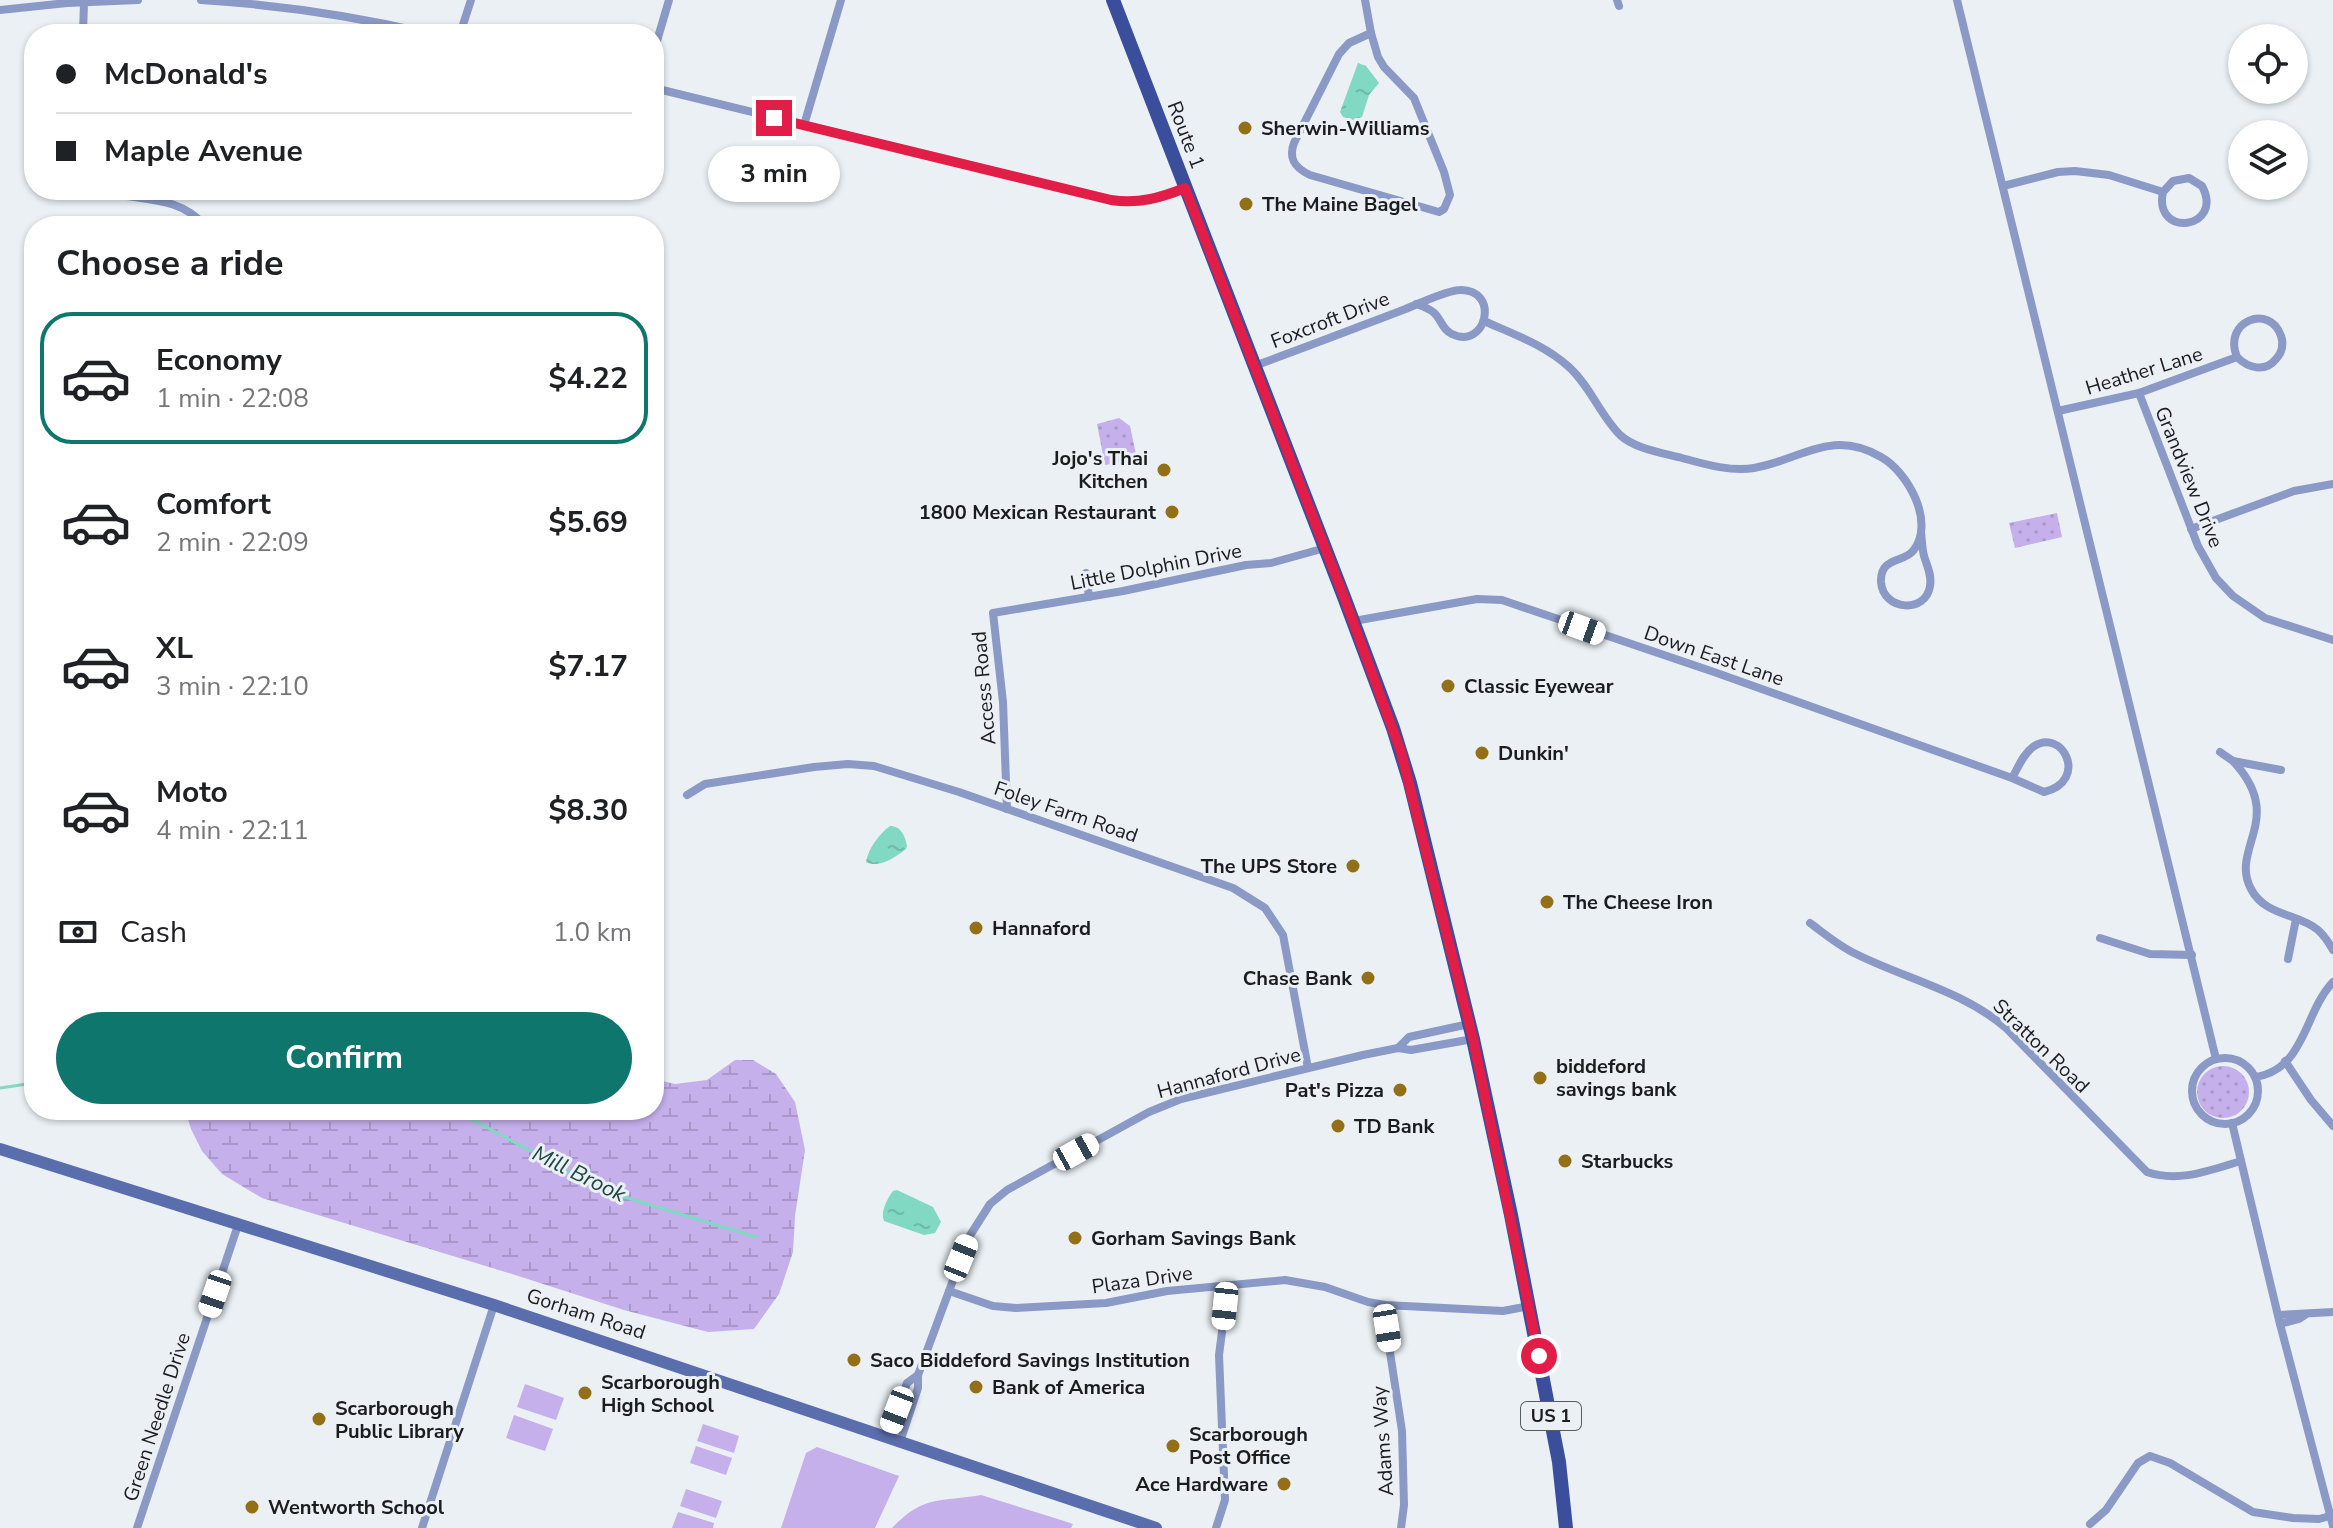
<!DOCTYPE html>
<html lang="en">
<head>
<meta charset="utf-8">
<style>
  body { margin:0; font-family:"Nunito Sans",sans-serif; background:#f6f6f6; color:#202124; height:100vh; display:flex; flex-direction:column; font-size:30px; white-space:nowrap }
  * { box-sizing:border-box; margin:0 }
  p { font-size:26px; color:#757577 }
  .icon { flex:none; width:44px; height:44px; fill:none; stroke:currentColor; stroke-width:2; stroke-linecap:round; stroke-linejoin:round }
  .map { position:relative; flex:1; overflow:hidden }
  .panel { position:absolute; left:24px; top:216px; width:640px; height:904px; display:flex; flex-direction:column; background:#fff; border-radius:32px; box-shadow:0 2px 6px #0004 }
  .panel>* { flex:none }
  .top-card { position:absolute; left:24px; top:24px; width:640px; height:176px; border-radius:32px; box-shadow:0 2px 6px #0004; display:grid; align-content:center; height:176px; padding:0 32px; background:#fff }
  .tools { position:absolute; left:2228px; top:24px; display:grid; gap:16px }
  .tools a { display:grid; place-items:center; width:80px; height:80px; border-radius:50%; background:#fff; box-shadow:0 2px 6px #0004; font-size:40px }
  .end { position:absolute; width:36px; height:36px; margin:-18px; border:10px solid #e11d48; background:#fff; box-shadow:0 0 0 4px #fff }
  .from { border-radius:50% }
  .bubble { position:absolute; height:56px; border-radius:28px; background:#fff; box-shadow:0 2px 6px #0004; font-size:26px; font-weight:700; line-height:56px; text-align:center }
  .car { position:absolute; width:24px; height:48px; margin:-24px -12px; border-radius:10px; box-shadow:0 0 6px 2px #0007; background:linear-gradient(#fff 24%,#345 0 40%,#fff 0 76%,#345 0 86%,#fff 0) }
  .top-card b { display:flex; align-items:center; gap:28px; height:76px; font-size:30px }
  .top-card b+b { border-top:2px solid #e0e0e0 }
  .top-card i { width:20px; height:20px; background:#202124 }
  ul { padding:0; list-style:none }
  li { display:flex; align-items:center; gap:24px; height:132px; margin:0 16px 12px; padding:0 16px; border:4px solid transparent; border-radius:32px }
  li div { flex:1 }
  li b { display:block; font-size:30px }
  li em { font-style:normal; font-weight:700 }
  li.on { border-color:#0f766e }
  li>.icon { width:72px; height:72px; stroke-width:1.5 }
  h2 { padding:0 32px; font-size:36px; line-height:96px }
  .pay { display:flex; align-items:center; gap:20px; height:88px; padding:0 32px; font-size:30px }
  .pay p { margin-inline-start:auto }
  .button { display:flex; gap:16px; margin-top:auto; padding:16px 32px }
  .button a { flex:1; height:92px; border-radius:48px; background:#0f766e; color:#fff; font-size:32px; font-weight:700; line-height:92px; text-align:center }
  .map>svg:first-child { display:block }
  .green { fill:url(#green-dots) }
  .wetland { fill:url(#wetland-marsh) }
  .pitch { fill:#c5b0eb }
  .water { fill:url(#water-ripples) }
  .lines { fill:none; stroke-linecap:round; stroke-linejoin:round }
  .stream { stroke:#81d8c3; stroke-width:3 }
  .street { stroke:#8a99c5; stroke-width:8 }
  .secondary { stroke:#5a6ead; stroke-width:12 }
  .primary { stroke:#3a4e9b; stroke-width:14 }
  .route { stroke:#e11d48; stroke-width:10 }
  .poi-dot { fill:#937018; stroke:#eaf0f4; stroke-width:3 }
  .labels { text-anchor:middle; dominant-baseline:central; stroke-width:6; stroke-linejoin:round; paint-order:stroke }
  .shield { fill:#eaf0f4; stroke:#585c5e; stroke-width:2 }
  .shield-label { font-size:18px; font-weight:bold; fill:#1a1c1e }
  .poi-label { font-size:20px; font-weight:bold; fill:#1a1c1e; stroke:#eaf0f4; text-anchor:start }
  .street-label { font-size:20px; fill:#1a1c1e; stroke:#eaf0f4 }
  .water-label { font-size:22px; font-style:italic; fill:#1e463e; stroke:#eaf0f4 }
</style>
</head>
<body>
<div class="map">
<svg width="2333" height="1528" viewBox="0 0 2333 1528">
  <defs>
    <pattern id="green-dots" width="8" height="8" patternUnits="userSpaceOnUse" patternTransform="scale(2)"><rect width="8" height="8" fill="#c5b0eb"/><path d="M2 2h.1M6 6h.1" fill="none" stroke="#a997c9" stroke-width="1.8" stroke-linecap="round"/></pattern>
    <pattern id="wetland-marsh" width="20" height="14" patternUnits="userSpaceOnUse" patternTransform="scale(2)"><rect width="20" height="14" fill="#c5b0eb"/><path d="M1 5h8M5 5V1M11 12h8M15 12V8" fill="none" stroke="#a997c9"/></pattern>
    <pattern id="water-ripples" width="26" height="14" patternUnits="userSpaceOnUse" patternTransform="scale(2)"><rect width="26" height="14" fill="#81d8c3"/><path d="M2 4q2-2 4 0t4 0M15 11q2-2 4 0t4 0" fill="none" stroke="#6fb9a7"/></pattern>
  </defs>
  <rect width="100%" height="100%" fill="#eaf0f4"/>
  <!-- green -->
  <g class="green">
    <path d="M1119 418 1130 426 1137 459 1105 465 1097 424Z"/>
    <path d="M2057 513 2062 537 2015 548 2009 523Z"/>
    <circle cx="2223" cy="1092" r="26"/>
  </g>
  <!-- wetland -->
  <path class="wetland" d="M735 1060H753L776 1074 795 1102 805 1150 795 1216 793 1252 779 1294 754 1329 708 1332 624 1310 512 1274 262 1198 222 1174 202 1151 191 1129 185 1110H654V1079L675 1084 707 1080Z"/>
  <!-- pitch -->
  <g class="pitch">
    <path d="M525 1384 564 1398 556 1420 517 1407Z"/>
    <path d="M514 1415 553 1429 545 1451 506 1438Z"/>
    <path d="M703 1424 739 1436 734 1453 697 1441Z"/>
    <path d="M696 1446 732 1458 726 1475 690 1463Z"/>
    <path d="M817 1447 899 1476 875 1528H781L806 1453Z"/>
    <path d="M686 1489 722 1501 716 1518 680 1506Z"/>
    <path d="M981 1495 1061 1520 1073 1524 1071 1528H892C923 1495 940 1502 981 1495Z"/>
    <path d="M678 1512 714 1523 713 1528H672Z"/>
  </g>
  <!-- water -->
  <g class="water">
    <path d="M1358 63 1366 66 1379 83 1369 95 1362 117 1352 120 1343 117 1340 112Z"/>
    <path d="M890 826C901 826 905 836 907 846L906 849C896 857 878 869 866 862 868 849 879 834 890 826Z"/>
    <path d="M897 1190 933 1207 941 1222 935 1233 924 1235 884 1221C880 1212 887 1199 893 1191Z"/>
  </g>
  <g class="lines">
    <!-- stream -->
    <g class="stream">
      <path d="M0 1088 34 1083"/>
      <path d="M454 1110 608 1192 756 1237"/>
    </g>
    <!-- street -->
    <g class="street">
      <path d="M201 0C279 5 355 16 431 34"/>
      <path d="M1365 0 1371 33"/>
      <path d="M1617 0 1619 6"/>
      <path d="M1957 0 2216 1059"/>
      <path d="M0 10 67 3 138 0"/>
      <path d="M1371 33 1378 57 1384 67 1414 98 1444 172 1450 195 1444 209 1439 212 1310 175C1295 168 1288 159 1294 143L1339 54 1349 43Z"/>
      <path d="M83 34 84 2"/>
      <path d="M460 34 471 0"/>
      <path d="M654 51 669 0"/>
      <path d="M654 88 1111 200C1139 204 1160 198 1185 188"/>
      <path d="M804 125 841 0"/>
      <path d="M2003 186 2058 172 2075 171 2109 175 2163 192C2153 239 2225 229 2202 186L2189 178 2173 181 2163 192"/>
      <path d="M98 190C136 202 177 193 205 226"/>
      <path d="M1484 321C1513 334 1545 345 1569 367 1590 386 1600 415 1620 435 1635 449 1663 453 1682 458 1704 464 1731 472 1754 468 1801 460 1831 428 1881 457 1908 472 1936 523 1913 551 1903 563 1880 557 1881 582 1883 611 1926 614 1930 586 1932 575 1927 566 1924 556 1922 548 1922 540 1921 532"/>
      <path d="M1254 366C1304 348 1353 329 1403 310 1416 305 1447 290 1460 290 1501 289 1486 351 1452 334 1442 330 1441 318 1433 312 1428 308 1422 306 1416 304"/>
      <path d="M2139 393 2198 546 2216 578 2233 596 2265 618 2333 640"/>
      <path d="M2058 411 2139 393 2237 357C2248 368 2265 373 2276 359 2282 353 2284 344 2281 336 2270 303 2222 321 2237 357"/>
      <path d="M2191 529 2294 491 2333 484"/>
      <path d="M1086 573 1089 597"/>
      <path d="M1354 621 1477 599 1502 600 1714 672 2012 778 2044 792C2090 781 2062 726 2033 747 2023 754 2018 768 2012 778"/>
      <path d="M2220 752 2233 761 2281 770"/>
      <path d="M2233 761C2287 819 2229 848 2251 889 2265 916 2297 913 2318 930 2325 936 2329 943 2333 950"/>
      <path d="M687 795 705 784 814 767 848 764 874 766 959 792 1233 888 1265 908 1283 935 1308 1068"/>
      <path d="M1007 809 1003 702 993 613 1123 591 1246 565 1271 563 1325 548"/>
      <path d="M1810 923C1825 934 1839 946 1856 954 1906 979 1963 991 2006 1028L2147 1172C2179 1183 2210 1170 2241 1161"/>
      <path d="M2100 938 2150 954 2192 955"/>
      <path d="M2288 959 2296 919"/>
      <path d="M1398 1048 1409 1037 1469 1024"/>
      <circle cx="2225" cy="1091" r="33"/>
      <path d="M2285 1061 2311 1100 2333 1126"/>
      <path d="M2255 1077C2305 1070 2304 1012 2333 982"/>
      <path d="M2232 1123 2280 1324 2333 1526"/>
      <path d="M949 1291 993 1306 1016 1308 1106 1303 1167 1291 1285 1280 1325 1287 1368 1302 1385 1305 1503 1311 1529 1306"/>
      <path d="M1385 1305 1384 1313 1402 1431 1404 1505 1401 1528"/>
      <path d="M2279 1315 2333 1312"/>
      <path d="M2280 1324 2299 1319 2305 1315"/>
      <path d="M887 1437 907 1383 918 1375"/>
      <path d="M900 1442 918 1388V1375L969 1237 990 1204 1007 1190 1149 1112 1181 1099 1363 1055 1398 1048 1411 1050 1473 1039"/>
      <path d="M2090 1524 2106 1510 2138 1463 2150 1456 2170 1463 2253 1512 2293 1518 2319 1519 2330 1516"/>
      <path d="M137 1528 238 1225"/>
      <path d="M422 1528 494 1305"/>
      <path d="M1216 1528 1225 1500 1219 1355 1228 1286"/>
    </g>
    <!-- secondary -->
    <path class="secondary" d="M0 1149 494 1305 1156 1528"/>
    <!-- primary -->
    <path class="primary" d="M1113 0 1344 597 1393 728 1410 783 1473 1039 1511 1215 1559 1462 1566 1528"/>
  </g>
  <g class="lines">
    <!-- route -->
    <path class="route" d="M774 118 1111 200C1139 204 1160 198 1185 188L1344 597 1401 752 1473 1039 1539 1356"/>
  </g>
  <!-- markers -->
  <g class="poi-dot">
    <circle cx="1245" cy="128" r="8"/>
    <circle cx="1246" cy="204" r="8"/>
    <circle cx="1164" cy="470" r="8"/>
    <circle cx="1172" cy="512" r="8"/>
    <circle cx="1448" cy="686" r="8"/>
    <circle cx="1482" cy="753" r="8"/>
    <circle cx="1353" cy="866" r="8"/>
    <circle cx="1547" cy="902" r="8"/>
    <circle cx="976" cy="928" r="8"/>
    <circle cx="1368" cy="978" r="8"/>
    <circle cx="1540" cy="1078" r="8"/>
    <circle cx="1400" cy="1090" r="8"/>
    <circle cx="1338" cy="1126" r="8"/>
    <circle cx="1565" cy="1161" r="8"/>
    <circle cx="1075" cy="1238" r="8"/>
    <circle cx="854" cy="1360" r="8"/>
    <circle cx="976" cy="1387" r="8"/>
    <circle cx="585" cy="1393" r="8"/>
    <circle cx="319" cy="1419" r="8"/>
    <circle cx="1173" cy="1446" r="8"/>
    <circle cx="1284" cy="1484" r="8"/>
    <circle cx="252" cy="1507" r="8"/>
  </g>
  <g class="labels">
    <!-- shield labels -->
    <rect class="shield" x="1521" y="1402" width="60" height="28" rx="6"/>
    <g class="shield-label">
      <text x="1551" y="1416">US 1</text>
    </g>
    <!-- poi labels -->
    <g class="poi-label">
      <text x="1261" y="128">Sherwin-Williams</text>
      <text x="1262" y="204">The Maine Bagel</text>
      <text x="1148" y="458" text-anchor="end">Jojo's Thai<tspan x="1148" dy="23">Kitchen</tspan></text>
      <text x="1156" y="512" text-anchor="end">1800 Mexican Restaurant</text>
      <text x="1464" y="686">Classic Eyewear</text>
      <text x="1498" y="753">Dunkin'</text>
      <text x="1337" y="866" text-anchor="end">The UPS Store</text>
      <text x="1563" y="902">The Cheese Iron</text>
      <text x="992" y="928">Hannaford</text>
      <text x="1352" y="978" text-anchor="end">Chase Bank</text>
      <text x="1556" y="1066">biddeford<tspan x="1556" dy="23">savings bank</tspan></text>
      <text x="1384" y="1090" text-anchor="end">Pat's Pizza</text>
      <text x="1354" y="1126">TD Bank</text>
      <text x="1581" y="1161">Starbucks</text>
      <text x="1091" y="1238">Gorham Savings Bank</text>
      <text x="870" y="1360">Saco Biddeford Savings Institution</text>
      <text x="601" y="1382">Scarborough<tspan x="601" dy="23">High School</tspan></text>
      <text x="992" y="1387">Bank of America</text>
      <text x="335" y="1408">Scarborough<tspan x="335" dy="23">Public Library</tspan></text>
      <text x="1189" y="1434">Scarborough<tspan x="1189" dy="23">Post Office</tspan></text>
      <text x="1268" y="1484" text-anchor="end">Ace Hardware</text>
      <text x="268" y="1507">Wentworth School</text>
    </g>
    <!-- street labels -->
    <g class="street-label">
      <text transform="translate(1186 135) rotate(69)">Route 1</text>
      <text transform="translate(1330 320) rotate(-21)">Foxcroft Drive</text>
      <text transform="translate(2144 371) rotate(-17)">Heather Lane</text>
      <text transform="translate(2189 477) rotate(68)">Grandview Drive</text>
      <text transform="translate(1156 567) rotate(-11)">Little Dolphin Drive</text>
      <text transform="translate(1714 656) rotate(19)">Down East Lane</text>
      <text transform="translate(984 688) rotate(-95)">Access Road</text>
      <text transform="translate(1066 812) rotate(19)">Foley Farm Road</text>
      <text transform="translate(2041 1046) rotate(44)">Stratton Road</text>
      <text transform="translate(1229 1073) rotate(-15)">Hannaford Drive</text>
      <text transform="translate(1142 1280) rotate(-8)">Plaza Drive</text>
      <text transform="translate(586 1314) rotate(18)">Gorham Road</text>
      <text transform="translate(157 1417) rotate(-72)">Green Needle Drive</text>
      <text transform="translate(1383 1441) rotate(-94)">Adams Way</text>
    </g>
    <!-- water labels -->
    <g class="water-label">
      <text transform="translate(579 1174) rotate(26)">Mill Brook</text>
    </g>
  </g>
</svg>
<div class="tools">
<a><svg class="icon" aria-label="locate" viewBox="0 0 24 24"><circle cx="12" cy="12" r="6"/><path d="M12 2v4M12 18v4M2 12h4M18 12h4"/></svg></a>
<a><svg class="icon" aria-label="layers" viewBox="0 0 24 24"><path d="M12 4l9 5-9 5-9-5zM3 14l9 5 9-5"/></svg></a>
</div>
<i class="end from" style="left:1539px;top:1356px"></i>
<i class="end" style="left:774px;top:118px"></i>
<div class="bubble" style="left:708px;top:146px;width:132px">3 min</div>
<i class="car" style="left:1582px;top:628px;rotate:110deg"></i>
<i class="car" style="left:1076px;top:1152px;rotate:61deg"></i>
<i class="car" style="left:961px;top:1258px;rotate:22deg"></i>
<i class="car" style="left:215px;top:1294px;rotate:199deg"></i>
<i class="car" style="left:1225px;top:1306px;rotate:186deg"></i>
<i class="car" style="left:1387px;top:1328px;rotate:171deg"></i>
<i class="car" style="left:897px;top:1410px;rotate:201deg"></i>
<div class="top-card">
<b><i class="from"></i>McDonald's</b>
<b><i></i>Maple Avenue</b>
</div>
<section class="panel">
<h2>Choose a ride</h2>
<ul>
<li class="on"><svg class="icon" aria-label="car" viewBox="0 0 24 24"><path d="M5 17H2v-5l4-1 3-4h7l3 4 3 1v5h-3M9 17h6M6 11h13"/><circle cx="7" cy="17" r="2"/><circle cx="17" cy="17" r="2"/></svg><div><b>Economy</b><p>1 min · 22:08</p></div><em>$4.22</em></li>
<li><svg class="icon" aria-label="car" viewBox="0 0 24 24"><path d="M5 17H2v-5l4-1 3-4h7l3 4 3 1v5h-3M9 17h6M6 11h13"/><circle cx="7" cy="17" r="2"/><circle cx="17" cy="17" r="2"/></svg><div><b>Comfort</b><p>2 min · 22:09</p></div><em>$5.69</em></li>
<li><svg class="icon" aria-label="car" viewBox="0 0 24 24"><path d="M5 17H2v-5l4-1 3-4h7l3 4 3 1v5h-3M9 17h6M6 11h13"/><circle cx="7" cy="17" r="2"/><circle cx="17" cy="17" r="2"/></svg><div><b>XL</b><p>3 min · 22:10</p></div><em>$7.17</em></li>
<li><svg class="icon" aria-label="car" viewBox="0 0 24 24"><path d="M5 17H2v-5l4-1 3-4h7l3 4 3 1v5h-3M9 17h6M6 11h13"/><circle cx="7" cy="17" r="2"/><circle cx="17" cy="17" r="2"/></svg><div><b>Moto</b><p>4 min · 22:11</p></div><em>$8.30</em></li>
</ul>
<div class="pay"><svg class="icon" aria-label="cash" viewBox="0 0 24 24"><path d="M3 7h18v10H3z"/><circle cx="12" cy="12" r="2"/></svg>Cash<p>1.0 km</p></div>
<div class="button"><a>Confirm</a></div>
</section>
</div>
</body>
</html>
